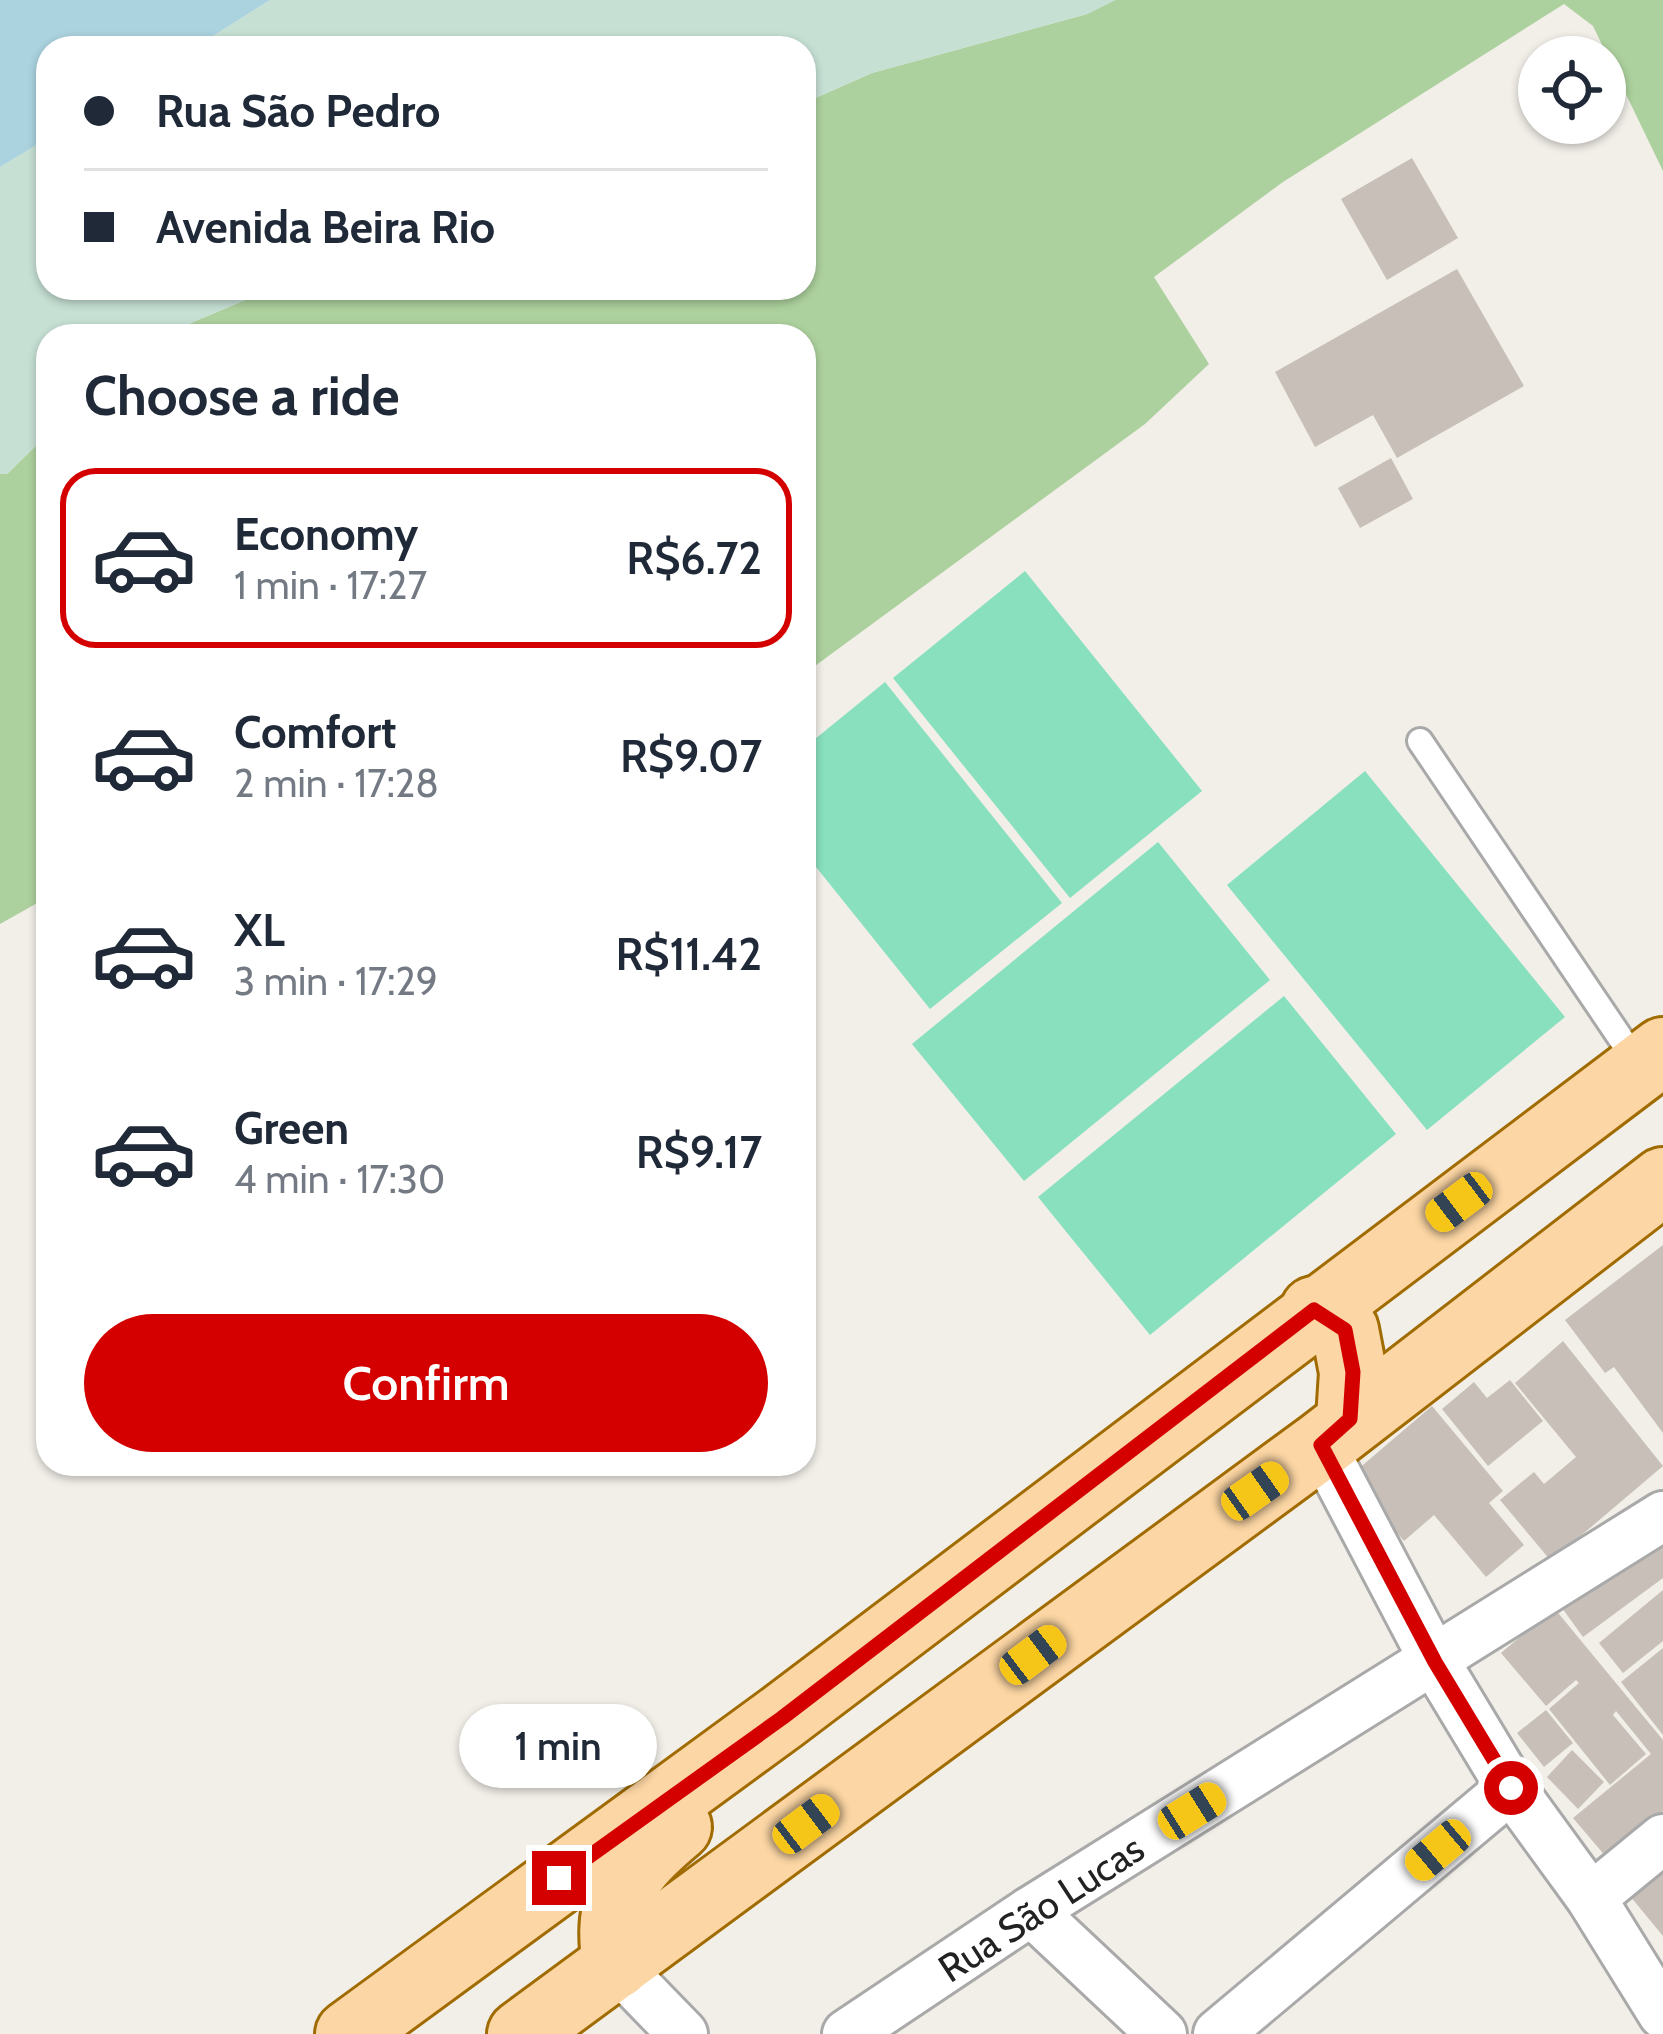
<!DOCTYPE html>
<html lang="en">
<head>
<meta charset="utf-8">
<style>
  body { margin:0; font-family:Cabin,sans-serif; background:#f6f6f7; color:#1f2937; height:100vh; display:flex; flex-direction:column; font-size:45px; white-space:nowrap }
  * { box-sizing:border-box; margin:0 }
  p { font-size:39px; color:#747a83 }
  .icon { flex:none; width:66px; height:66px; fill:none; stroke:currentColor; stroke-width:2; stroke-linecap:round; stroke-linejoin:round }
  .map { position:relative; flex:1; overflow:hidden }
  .sheet { position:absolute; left:36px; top:324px; width:780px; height:1152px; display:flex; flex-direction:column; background:#fff; border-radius:36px; box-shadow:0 3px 9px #0004 }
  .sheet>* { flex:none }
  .banner { position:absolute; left:36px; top:36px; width:780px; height:264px; border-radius:36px; box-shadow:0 3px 9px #0004; display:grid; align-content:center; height:264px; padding:0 48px; background:#fff }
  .controls { position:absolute; left:1518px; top:36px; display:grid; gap:24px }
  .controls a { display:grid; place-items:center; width:108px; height:108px; border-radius:50%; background:#fff; box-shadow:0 3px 9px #0004; font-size:60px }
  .end { position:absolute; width:54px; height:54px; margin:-27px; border:15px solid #d40000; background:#fff; box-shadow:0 0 0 6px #fff }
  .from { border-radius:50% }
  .bubble { position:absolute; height:84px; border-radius:42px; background:#fff; box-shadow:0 3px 9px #0004; font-size:39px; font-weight:600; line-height:84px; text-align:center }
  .car { position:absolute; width:36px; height:72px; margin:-36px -18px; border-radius:15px; box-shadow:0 0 9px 3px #0007; background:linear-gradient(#f5c518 24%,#345 0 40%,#f5c518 0 76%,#345 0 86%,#f5c518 0) }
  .banner b { display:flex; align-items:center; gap:42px; height:114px; font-size:45px }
  .banner b+b { border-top:3px solid #e0e1e3 }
  .banner i { width:30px; height:30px; background:#1f2937 }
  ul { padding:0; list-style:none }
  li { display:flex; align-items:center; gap:36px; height:180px; margin:0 24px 18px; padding:0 24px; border:6px solid transparent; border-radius:36px }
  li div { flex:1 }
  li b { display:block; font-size:45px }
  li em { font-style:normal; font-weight:600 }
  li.selected { border-color:#d40000 }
  li>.icon { width:108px; height:108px; stroke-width:1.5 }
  h2 { padding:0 48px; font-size:54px; line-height:144px }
  .primary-button { display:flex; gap:24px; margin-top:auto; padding:24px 48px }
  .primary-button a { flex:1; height:138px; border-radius:72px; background:#d40000; color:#fff; font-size:48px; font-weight:600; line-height:138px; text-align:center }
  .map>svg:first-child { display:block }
  .forest { fill:#add19e }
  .wetland { fill:#c6e0d4 }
  .pitch { fill:#88e0be }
  .water { fill:#aad3df }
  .building { fill:#c7bfb8 }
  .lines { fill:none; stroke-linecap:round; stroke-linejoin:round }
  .service-casing { stroke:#a9a9a9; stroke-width:30 }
  .minor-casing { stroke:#a9a9a9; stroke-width:54 }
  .primary-casing { stroke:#a06b00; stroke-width:72 }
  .service { stroke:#fff; stroke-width:24 }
  .minor { stroke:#fff; stroke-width:48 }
  .primary { stroke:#fcd6a4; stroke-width:66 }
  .route { stroke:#d40000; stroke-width:15 }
  .labels { text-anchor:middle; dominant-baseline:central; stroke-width:9; stroke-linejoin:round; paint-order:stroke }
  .street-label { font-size:39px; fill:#222; stroke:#fff }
</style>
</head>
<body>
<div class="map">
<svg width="1663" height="2034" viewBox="0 0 1663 2034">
  <rect width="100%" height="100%" fill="#f2efe9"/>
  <!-- forest -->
  <g class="forest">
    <path d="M1115 0H1663V171L1593 26 1564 4 1283 182 1154 277 1209 364 1145 424 804 674V336H160L274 288H804V103L872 73 1087 14Z"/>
    <path d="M48 434V897L0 924V474H7Z"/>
  </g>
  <!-- wetland -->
  <g class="wetland">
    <path d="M270 0H1115L1087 14 872 73 804 103V48H194Z"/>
    <path d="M48 138V288H274L160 336H48V434L7 474H0V167Z"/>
  </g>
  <!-- pitch -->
  <g class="pitch">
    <path d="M1025 571 1202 791 1070 898 893 678Z"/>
    <path d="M885 682 1062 903 930 1009 804 852V748Z"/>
    <path d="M1365 771 1565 1017 1427 1130 1227 885Z"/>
    <path d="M1158 842 1270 980 1024 1181 912 1044Z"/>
    <path d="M1284 996 1396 1134 1150 1335 1038 1197Z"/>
  </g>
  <!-- water -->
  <path class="water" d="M0 0H270L194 48H48V138L0 167Z"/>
  <!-- building -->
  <g class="building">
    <path d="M1412 158 1458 238 1387 280 1341 199Z"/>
    <path d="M1457 269 1524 386 1397 458 1373 415 1315 447 1275 372Z"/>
    <path d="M1391 458 1413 499 1360 528 1338 488Z"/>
    <path d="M1663 1245V1433L1614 1367 1605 1373 1565 1320Z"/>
    <path d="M1563 1341 1663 1466 1551 1561 1500 1500 1534 1472 1544 1484 1576 1457 1515 1383Z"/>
    <path d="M1510 1380 1543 1421 1488 1466 1442 1409 1474 1382 1487 1398Z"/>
    <path d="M1432 1406 1503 1491 1489 1503 1524 1545 1486 1577 1434 1515 1404 1541 1350 1476Z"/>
    <path d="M1652 1531 1663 1546V1578L1583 1637 1557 1601Z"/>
    <path d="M1663 1590V1641L1623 1673 1599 1643Z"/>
    <path d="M1554 1608 1663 1740V1811L1607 1858 1573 1818 1651 1754 1616 1711 1613 1715 1646 1754 1610 1785 1549 1709 1579 1683 1576 1680 1546 1706 1501 1653Z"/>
    <path d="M1663 1648V1735L1621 1682Z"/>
    <path d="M1546 1710 1573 1743 1544 1767 1517 1733Z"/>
    <path d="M1572 1750 1604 1782 1578 1809 1547 1777Z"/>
    <path d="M1663 1858V1936L1625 1890Z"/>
  </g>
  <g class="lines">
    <!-- service casing -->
    <g class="service-casing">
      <path id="service" d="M1420 741 1640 1067"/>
    </g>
    <!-- minor casing -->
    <g class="minor-casing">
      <g id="minor">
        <path d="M1321 1445 1435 1662 1511 1788 1591 1898 1663 2014"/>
        <path d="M1591 1898 1663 1839"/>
        <path d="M1031 1911 1162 2034"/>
        <path d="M616 1965 683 2034"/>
        <path d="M847 2034 1031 1911 1663 1516"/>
        <path d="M1218 2034 1511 1788"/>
      </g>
    </g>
    <!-- primary casing -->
    <g class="primary-casing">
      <g id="primary">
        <path d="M1314 1310 1345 1330 1353 1372 1350 1419"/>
        <path d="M616 1965C605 1897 627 1870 678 1827"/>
        <path d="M349 2034 781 1718 1663 1051"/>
        <path d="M521 2034 1321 1445 1663 1181"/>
      </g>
    </g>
    <!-- service -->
    <use href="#service" class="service"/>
    <!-- minor -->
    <use href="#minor" class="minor"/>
    <!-- primary -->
    <use href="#primary" class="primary"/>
  </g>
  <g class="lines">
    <!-- route -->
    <path class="route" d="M559 1878 782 1718 1314 1310 1345 1330 1353 1372 1350 1419 1321 1445 1435 1662 1511 1788"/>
  </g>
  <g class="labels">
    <!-- street labels -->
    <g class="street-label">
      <text transform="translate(1041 1908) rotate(-33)">Rua São Lucas</text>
    </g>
  </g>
</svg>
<div class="controls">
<a><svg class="icon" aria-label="locate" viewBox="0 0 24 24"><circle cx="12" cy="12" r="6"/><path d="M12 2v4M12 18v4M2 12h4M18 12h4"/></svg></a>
</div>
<i class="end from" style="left:1511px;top:1788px"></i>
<i class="end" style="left:559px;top:1878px"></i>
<div class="bubble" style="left:459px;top:1704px;width:198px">1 min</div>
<i class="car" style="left:1459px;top:1202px;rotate:233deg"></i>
<i class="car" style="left:1255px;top:1491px;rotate:55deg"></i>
<i class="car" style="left:1033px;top:1655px;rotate:53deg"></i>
<i class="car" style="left:1192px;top:1811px;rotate:58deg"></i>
<i class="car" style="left:806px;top:1824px;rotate:53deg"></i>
<i class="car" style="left:1438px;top:1850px;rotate:230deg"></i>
<div class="banner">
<b><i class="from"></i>Rua São Pedro</b>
<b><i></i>Avenida Beira Rio</b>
</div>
<section class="sheet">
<h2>Choose a ride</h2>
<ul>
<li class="selected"><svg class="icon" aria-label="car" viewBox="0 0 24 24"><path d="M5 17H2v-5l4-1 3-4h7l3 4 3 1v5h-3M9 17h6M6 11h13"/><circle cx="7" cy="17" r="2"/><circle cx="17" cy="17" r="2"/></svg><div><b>Economy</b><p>1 min · 17:27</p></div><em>R$6.72</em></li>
<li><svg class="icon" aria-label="car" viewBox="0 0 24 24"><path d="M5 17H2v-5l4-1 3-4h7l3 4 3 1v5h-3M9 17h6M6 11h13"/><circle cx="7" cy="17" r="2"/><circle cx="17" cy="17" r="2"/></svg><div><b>Comfort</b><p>2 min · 17:28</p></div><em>R$9.07</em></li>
<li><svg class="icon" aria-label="car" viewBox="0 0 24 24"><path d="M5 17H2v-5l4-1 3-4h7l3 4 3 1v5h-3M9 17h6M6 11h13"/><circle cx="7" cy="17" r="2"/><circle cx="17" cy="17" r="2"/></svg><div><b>XL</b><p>3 min · 17:29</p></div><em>R$11.42</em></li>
<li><svg class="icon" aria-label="car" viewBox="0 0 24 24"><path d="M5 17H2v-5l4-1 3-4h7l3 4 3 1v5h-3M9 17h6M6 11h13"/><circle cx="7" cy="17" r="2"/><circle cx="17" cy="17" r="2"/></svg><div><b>Green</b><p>4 min · 17:30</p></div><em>R$9.17</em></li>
</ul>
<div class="primary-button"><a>Confirm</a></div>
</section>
</div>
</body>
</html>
